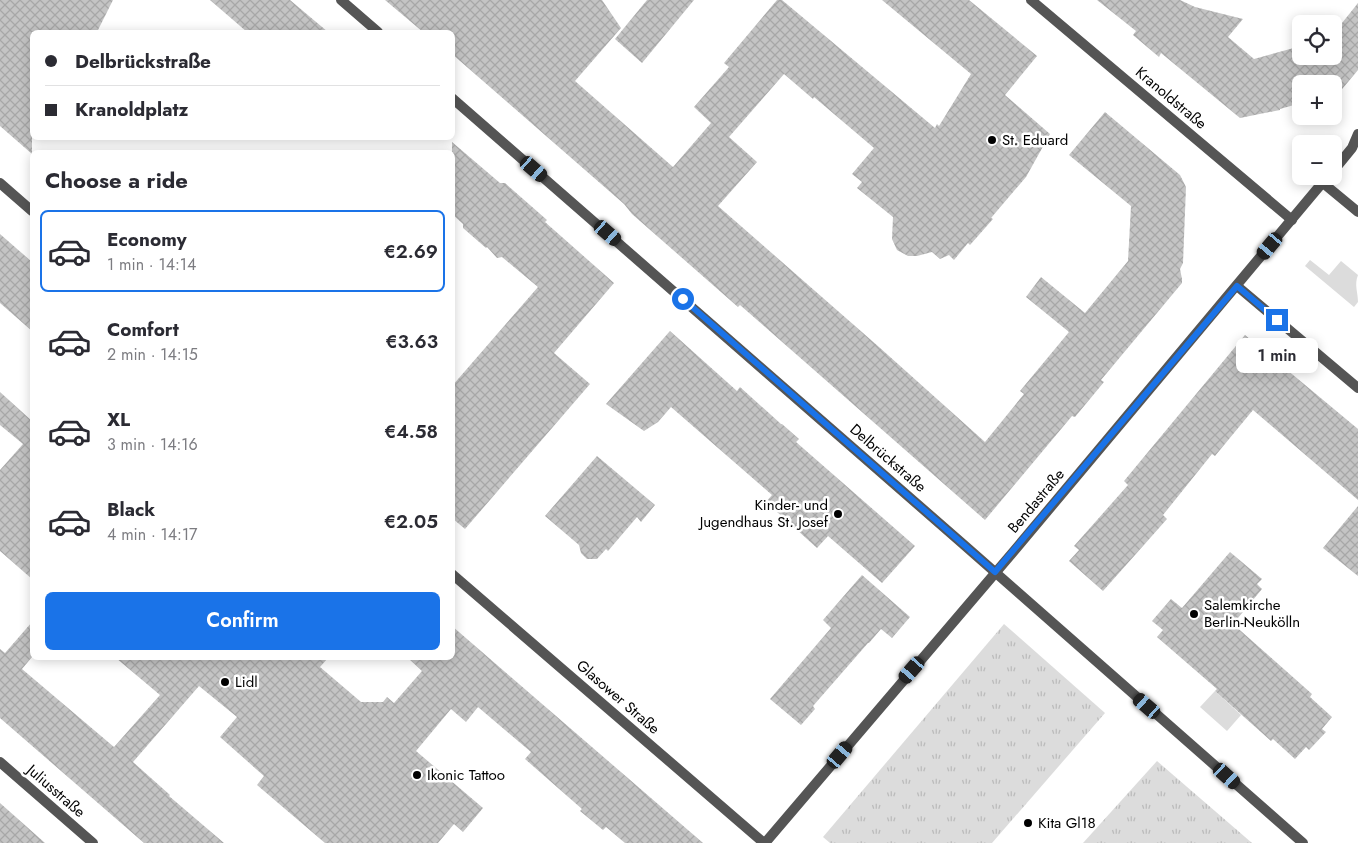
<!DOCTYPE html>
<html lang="en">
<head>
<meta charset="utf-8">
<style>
  body { margin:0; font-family:Jost,sans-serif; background:#f7f7f7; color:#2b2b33; height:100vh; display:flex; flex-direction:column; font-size:19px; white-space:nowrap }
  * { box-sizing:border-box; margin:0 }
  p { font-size:16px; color:#7c7c81 }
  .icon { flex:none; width:28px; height:28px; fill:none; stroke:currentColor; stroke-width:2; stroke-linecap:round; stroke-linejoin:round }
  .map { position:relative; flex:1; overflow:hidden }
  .side { position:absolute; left:30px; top:150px; width:425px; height:510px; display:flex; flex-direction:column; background:#fff; border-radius:8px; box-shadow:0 2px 12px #0003 }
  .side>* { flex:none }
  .hud { position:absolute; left:30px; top:30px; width:425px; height:110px; border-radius:8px; box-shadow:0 2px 12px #0003; display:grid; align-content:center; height:110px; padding:0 15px; background:#fff }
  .buttons { position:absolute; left:1292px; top:15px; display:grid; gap:10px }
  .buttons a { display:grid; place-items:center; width:50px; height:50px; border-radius:8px; background:#fff; box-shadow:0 2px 12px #0003; font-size:25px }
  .end { position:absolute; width:22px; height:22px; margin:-11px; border:6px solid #1a73e8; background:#fff; box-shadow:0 0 0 2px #fff }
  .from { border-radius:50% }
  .bubble { position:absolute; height:35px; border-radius:8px; background:#fff; box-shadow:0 2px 12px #0003; font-size:16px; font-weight:600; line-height:35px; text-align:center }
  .car { position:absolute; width:15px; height:30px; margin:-15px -8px; border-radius:6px; box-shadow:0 0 4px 1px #0007; background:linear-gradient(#222 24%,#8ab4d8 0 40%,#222 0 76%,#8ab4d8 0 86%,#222 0) }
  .hud b { display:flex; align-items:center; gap:18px; height:48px; font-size:19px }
  .hud b+b { border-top:1px solid #e1e1e2 }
  .hud i { width:12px; height:12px; background:#2b2b33 }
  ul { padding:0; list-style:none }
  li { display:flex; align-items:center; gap:15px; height:82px; margin:0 10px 8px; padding:0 5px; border:2px solid transparent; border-radius:8px }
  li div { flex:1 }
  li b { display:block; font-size:19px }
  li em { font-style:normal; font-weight:600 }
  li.on { border-color:#1a73e8 }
  li>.icon { width:45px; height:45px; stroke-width:1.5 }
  h2 { padding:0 15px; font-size:22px; line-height:60px }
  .primary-button { display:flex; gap:10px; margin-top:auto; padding:10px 15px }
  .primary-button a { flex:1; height:58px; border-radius:8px; background:#1a73e8; color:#fff; font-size:20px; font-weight:600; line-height:58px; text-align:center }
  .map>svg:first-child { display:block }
  .green { fill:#dcdcdc }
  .park { fill:url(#park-tufts) }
  .building { fill:url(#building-cross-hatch) }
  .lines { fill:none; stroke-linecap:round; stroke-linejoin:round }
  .lane { stroke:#555; stroke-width:10 }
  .street { stroke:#555; stroke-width:10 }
  .route { stroke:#1a73e8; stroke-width:6 }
  .poi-dot { fill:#000; stroke:#fff; stroke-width:2 }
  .labels { text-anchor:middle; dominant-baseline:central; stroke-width:5; stroke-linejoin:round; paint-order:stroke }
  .street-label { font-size:15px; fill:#000; stroke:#fff }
  .poi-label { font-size:15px; fill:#000; stroke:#fff; text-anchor:start }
</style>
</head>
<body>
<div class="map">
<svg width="1358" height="843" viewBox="0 0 1358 843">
  <defs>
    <pattern id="park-tufts" width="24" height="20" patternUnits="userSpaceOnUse" patternTransform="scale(1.25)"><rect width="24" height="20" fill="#dcdcdc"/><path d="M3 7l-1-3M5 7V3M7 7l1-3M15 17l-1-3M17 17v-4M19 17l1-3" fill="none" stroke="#bbb"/></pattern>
    <pattern id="building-cross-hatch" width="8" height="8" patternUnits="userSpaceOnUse" patternTransform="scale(1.25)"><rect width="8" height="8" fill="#c4c4c4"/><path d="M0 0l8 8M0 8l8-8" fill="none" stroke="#a7a7a7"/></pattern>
  </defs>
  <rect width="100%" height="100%" fill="#fff"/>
  <!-- green -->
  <g class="green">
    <path d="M1310 260 1329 275 1341 261 1358 275C1354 285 1358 292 1358 302L1354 307 1305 266Z"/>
    <path d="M1215 691 1241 715 1227 731 1200 707Z"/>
  </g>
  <!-- park -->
  <g class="park">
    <path d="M1004 624 1105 713 992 843H830L823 837Z"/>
    <path d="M1157 761 1252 843H1083Z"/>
  </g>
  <!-- building -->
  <g class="building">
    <path d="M0 0H113L97 32H32V154L0 126Z"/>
    <path d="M210 0H290L328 32H247Z"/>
    <path d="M385 0H602L621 28 575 81 673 167 711 123 694 107 729 67 724 63 777 0H782L935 128 937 124 939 126 971 74 882 0H969L1037 56 1005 95 1050 134 1026 177 991 218 993 219 970 245 968 243 954 260 949 255 940 259 932 252 917 256H908L897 250 892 239 893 217 857 188 862 182 852 174 874 148 814 97 813 99 784 74 729 137 757 162 718 206 879 347 985 442 1024 394 1020 391 1069 332 1026 297 1041 277 1085 313 1128 261 1131 206 1069 155 1105 112 1180 175 1186 187 1183 263 1180 269 1182 279V283L1101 380 1104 382 1075 417 1072 416 985 520 740 305 738 307 632 214 624 204 452 54V32H423Z"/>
    <path d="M647 0H694L642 63 615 39Z"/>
    <path d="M1097 0H1180L1195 7 1243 19 1228 37 1254 59 1301 46V56H1334V33L1358 3V70L1338 94 1334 95V84H1301V103L1280 109V110L1240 118 1161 53 1159 57 1133 35 1136 31Z"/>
    <path d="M452 142 500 183H505L547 220 545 222 614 283 554 353 590 384 465 529 452 518V386L538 287 502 257 497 258 487 247 486 248 463 228V224L452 214Z"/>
    <path d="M0 234 32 262V331L0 303Z"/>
    <path d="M670 331 737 391 740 387 781 424H782L799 439 796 442 915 546 882 583 828 536 817 548 766 502 772 495 671 407 658 422 644 431 606 404Z"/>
    <path d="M1245 335 1358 429V500L1253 410 1215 456 1212 454 1163 515 1167 519 1103 591 1069 561 1079 550 1074 546 1128 485 1124 481Z"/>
    <path d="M0 392 32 421V579L0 551V470L23 444 0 425Z"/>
    <path d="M597 456 655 505 641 522 637 517 608 551 606 549 597 559H587L581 553 579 545 545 516Z"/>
    <path d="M1358 506V576L1323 548Z"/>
    <path d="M1230 552 1262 579 1257 584 1262 589 1233 624 1312 694 1310 697 1332 717 1322 729 1326 732 1309 750 1306 747 1295 759 1273 739 1271 741 1215 691 1217 689 1157 637 1163 630 1152 621 1171 599 1182 608Z"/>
    <path d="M862 575 910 617 892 638 881 629 869 643H868L813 706 815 709 801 725 770 699 831 628 823 620Z"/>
    <path d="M32 622V657L22 669 114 747 160 695 116 658H328L320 667 361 702H383L387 697 394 703 422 671 408 658H452V626L703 843H625L606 827 603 830 580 811 582 809 525 759 531 752 478 707 466 722 451 709 416 751 483 808 463 832 454 824 438 843H325L257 785 264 776 220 737 237 717 199 686 133 762 170 795 169 796 224 843H144L0 718V649L5 653Z"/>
    <path d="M0 803 45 843H0Z"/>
  </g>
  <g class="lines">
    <!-- lane -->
    <path class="lane" d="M1323 183 1358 212"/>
    <!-- street -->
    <g class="street">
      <path d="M341 0 378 32"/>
      <path d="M1031 0 1292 220"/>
      <path d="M452 98 963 544 1303 843"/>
      <path d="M1334 170 1352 148 1358 134"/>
      <path d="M0 183 32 211"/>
      <path d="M1237 286 1358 388"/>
      <path d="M452 574 764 843"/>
      <path d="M0 762 93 843"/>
      <path d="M765 843 1014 551 1328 176"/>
    </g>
  </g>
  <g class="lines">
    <!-- route -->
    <path class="route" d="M683 299 995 572 1237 286 1277 320"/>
  </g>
  <!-- markers -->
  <g class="poi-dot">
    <circle cx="992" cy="140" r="5"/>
    <circle cx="838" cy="514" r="5"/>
    <circle cx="1194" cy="614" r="5"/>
    <circle cx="225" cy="682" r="5"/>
    <circle cx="417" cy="775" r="5"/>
    <circle cx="1028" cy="823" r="5"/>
  </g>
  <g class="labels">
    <!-- street labels -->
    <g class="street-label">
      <text transform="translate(1171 98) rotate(40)">Kranoldstraße</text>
      <text transform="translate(888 458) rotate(41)">Delbrückstraße</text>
      <text transform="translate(1036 501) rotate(-50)">Bendastraße</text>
      <text transform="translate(618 697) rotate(41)">Glasower Straße</text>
      <text transform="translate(56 791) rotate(41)">Juliusstraße</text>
    </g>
    <!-- poi labels -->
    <g class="poi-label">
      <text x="1002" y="140">St. Eduard</text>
      <text x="828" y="505" text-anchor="end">Kinder- und<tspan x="828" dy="17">Jugendhaus St. Josef</tspan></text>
      <text x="1204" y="605">Salemkirche<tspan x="1204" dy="17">Berlin-Neukölln</tspan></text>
      <text x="235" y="682">Lidl</text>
      <text x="427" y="775">Ikonic Tattoo</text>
      <text x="1038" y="823">Kita Gl18</text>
    </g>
  </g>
</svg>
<div class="buttons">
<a><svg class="icon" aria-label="locate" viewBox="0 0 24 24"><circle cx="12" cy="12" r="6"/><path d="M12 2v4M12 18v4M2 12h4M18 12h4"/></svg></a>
<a>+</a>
<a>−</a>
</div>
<i class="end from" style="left:683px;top:299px"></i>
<i class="end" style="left:1277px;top:320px"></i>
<div class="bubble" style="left:1236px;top:338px;width:82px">1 min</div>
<i class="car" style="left:534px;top:169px;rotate:131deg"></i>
<i class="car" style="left:608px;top:233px;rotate:131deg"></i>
<i class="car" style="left:1270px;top:246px;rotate:220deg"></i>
<i class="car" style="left:912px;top:670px;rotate:221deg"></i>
<i class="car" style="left:1147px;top:706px;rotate:311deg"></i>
<i class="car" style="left:840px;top:755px;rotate:40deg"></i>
<i class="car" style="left:1227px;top:776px;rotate:132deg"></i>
<div class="hud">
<b><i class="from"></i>Delbrückstraße</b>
<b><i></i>Kranoldplatz</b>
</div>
<section class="side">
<h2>Choose a ride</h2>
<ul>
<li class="on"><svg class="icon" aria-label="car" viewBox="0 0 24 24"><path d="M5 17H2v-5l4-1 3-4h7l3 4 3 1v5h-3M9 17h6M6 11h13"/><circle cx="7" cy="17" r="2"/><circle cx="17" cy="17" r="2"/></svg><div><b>Economy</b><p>1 min · 14:14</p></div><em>€2.69</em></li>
<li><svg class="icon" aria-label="car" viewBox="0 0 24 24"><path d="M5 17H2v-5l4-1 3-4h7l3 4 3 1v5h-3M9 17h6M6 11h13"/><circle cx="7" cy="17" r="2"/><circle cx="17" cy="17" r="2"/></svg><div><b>Comfort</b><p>2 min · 14:15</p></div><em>€3.63</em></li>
<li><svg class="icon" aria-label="car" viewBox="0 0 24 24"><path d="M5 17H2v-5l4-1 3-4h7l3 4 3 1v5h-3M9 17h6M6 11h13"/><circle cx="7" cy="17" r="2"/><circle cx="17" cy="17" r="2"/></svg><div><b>XL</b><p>3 min · 14:16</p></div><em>€4.58</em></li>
<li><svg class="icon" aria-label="car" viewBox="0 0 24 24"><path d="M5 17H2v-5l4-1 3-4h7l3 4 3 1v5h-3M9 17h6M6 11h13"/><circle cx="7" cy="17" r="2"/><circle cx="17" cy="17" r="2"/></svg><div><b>Black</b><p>4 min · 14:17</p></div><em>€2.05</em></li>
</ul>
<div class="primary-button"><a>Confirm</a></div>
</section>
</div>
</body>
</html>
